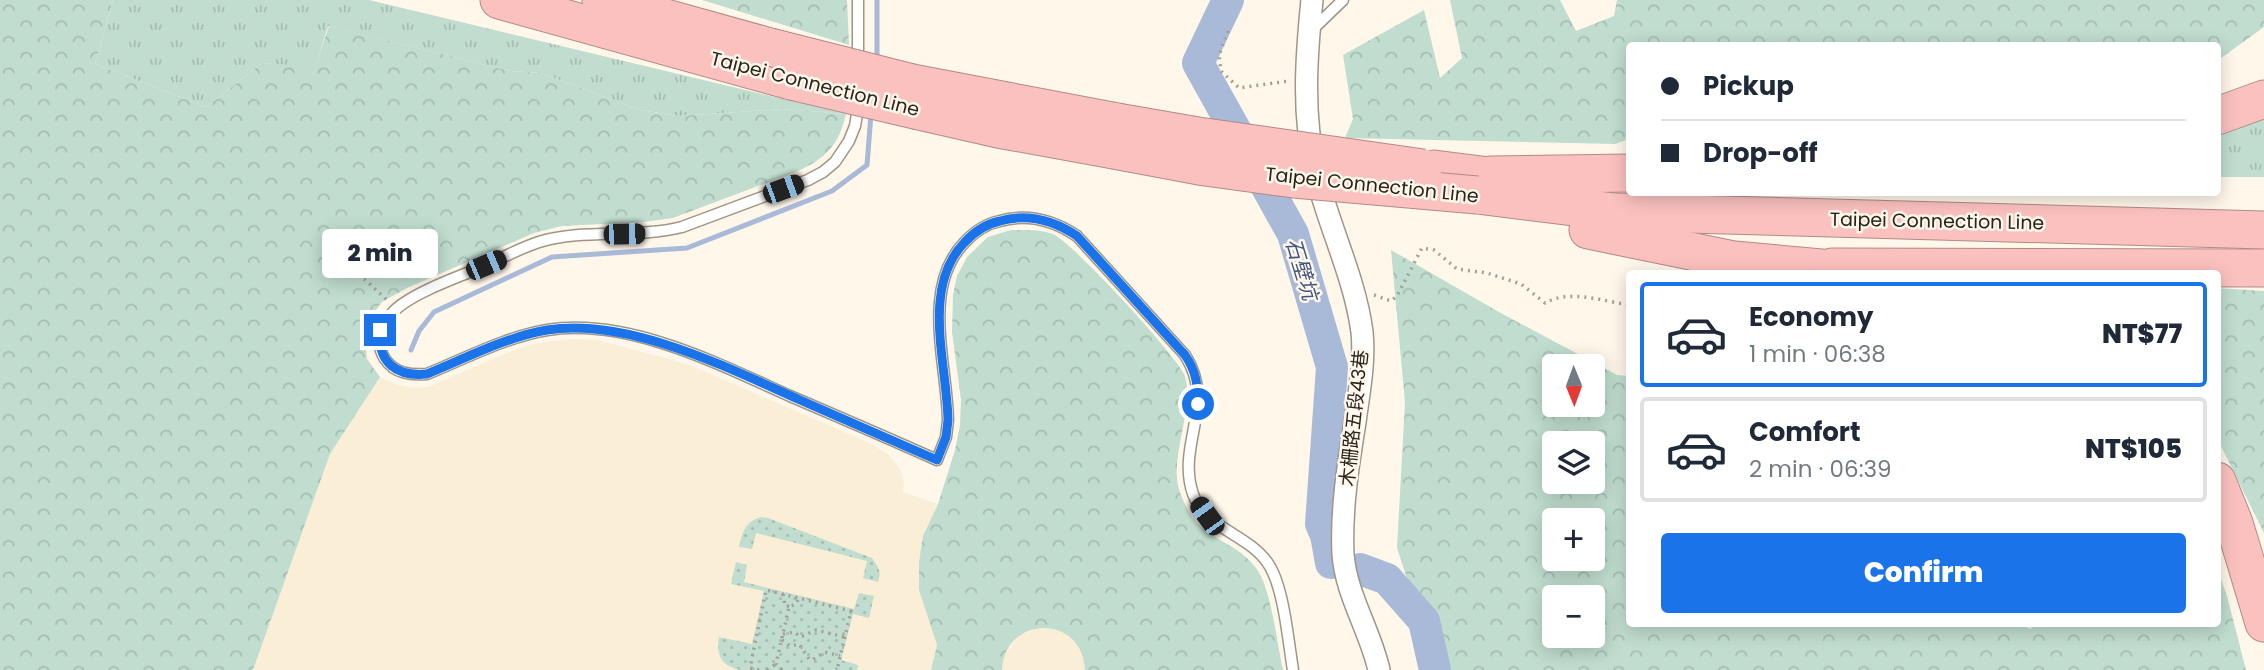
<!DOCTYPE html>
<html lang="en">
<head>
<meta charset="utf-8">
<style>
  body { margin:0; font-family:Poppins,"Noto Sans TC",sans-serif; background:#f6f6f7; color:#1f2937; height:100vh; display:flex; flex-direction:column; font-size:26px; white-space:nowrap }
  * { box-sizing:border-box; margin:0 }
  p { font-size:23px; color:#747a83 }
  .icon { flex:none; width:38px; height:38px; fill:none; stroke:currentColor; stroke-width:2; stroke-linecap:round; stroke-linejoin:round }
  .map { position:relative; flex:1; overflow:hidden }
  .side { position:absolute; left:1626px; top:270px; width:595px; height:357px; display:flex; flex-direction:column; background:#fff; border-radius:7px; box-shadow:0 4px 18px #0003 }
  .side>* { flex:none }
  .hud { position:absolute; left:1626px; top:42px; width:595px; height:154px; border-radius:7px; box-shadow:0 4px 18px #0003; display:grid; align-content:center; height:154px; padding:0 35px; background:#fff }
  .needle { width:46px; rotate:179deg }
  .buttons { position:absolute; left:1542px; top:354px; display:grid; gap:14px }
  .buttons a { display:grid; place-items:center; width:63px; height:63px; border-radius:7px; background:#fff; box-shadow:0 4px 18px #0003; font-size:35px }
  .end { position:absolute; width:32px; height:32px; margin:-16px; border:9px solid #1a73e8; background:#fff; box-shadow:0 0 0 4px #fff }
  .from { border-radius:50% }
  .bubble { position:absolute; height:49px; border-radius:7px; background:#fff; box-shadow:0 4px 18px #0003; font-size:23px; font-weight:800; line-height:49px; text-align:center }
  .car { position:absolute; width:21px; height:42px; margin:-21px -10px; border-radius:9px; box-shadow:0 0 5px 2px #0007; background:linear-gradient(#222 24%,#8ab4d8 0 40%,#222 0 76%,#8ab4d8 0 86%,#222 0) }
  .hud b { display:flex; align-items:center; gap:24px; height:66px; font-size:26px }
  .hud b+b { border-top:2px solid #e0e1e3 }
  .hud i { width:18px; height:18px; background:#1f2937 }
  ul { padding:12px 0 0; list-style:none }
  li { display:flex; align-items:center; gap:21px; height:105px; margin:0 14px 10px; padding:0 21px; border:4px solid #e0e1e3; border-radius:7px }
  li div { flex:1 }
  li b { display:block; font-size:26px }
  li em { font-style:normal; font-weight:800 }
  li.on { border-color:#1a73e8 }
  li>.icon { width:63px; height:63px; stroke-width:1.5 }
  .primary-button { display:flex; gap:14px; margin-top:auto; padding:14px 35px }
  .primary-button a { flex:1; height:80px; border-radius:7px; background:#1a73e8; color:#fff; font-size:28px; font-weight:800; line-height:80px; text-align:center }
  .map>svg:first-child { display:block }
  .built { fill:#fbeed6 }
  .grass { fill:url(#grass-tufts) }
  .forest { fill:url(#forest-crowns); fill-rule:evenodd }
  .garden { fill:url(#garden-dots) }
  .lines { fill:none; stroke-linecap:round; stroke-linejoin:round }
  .stream { stroke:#a9bad9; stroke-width:5 }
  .river { stroke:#a9bad9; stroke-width:32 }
  .lane-casing { stroke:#9f9687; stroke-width:13 }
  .street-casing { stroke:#9f9687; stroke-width:24 }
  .highway-casing { stroke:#b18a87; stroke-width:39 }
  .path { stroke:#a69f95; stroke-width:3.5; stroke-dasharray:2 5; stroke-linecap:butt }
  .lane { stroke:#fff; stroke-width:10 }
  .street { stroke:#fff; stroke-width:21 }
  .highway { stroke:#fbc1bf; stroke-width:37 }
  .highway-bridge-casing { stroke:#b18a87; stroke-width:39; stroke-linecap:butt }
  .highway-bridge { stroke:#fbc1bf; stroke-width:37 }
  .route { stroke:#1a73e8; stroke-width:9 }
  .labels { text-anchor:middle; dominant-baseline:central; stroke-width:5; stroke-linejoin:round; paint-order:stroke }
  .street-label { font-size:19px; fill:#28241e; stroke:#fff7ea }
  .water-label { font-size:21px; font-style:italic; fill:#405683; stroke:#fff7ea }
</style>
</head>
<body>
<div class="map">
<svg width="2264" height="670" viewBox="0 0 2264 670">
  <defs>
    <pattern id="grass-tufts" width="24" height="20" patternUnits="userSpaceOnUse" patternTransform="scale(1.75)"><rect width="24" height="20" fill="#c0ddcf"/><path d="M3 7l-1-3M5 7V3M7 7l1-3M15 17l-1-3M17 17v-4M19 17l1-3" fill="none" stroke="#a5beb1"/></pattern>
    <pattern id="forest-crowns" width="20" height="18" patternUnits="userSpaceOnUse" patternTransform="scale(1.75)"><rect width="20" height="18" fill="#c0ddcf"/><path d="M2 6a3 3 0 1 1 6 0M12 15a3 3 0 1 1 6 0" fill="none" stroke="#a5beb1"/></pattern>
    <pattern id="garden-dots" width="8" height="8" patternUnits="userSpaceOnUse" patternTransform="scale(1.75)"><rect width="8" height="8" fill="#c0ddcf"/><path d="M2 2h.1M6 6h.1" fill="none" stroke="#a5beb1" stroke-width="1.8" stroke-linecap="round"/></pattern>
  </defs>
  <rect width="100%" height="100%" fill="#fff7ea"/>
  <!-- built -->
  <g class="built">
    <path d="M572 339 598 340 690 365 865 441 888 454 899 468 904 481 903 492 938 504 923 536 919 590 937 645 931 670H253L330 454 380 377 398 385 413 388 428 387 519 348 542 342Z"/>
    <path d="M1037 628 1057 629 1070 635 1079 647 1085 661V670H1002L1003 658 1018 635Z"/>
  </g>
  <!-- grass -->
  <g class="grass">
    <path d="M113 0H369L846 114 783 109 679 116 640 110 541 73 510 71 328 26 315 68 262 63 206 107 95 64Z"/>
    <path d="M2264 116V177H2217V131Z"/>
  </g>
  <!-- forest -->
  <g class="forest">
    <path d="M0 0H113L95 64 206 107 262 63 315 67 329 26 510 71 541 73 640 110 679 116 783 109 846 114C839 144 827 158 798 171L673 218 644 222 562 226 534 233 407 288 382 302 369 319 365 337 367 359 380 377 330 454 253 670H0Z"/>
    <path d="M702 0H847L849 45Z"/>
    <path d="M1450 0H1560L1576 31 1614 16 1617 0H2264V27L2217 61V46H1629V139L1615 144 1345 138 1353 119 1343 55 1424 10 1440 78 1462 58Z"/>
    <path d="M1011 230C1025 230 1040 229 1053 234 1073 243 1174 353 1184 374 1186 378 1187 386 1187 390 1189 423 1168 465 1181 495 1185 505 1190 516 1197 523 1213 540 1240 546 1256 568 1271 587 1277 644 1283 670H1085C1083 614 1005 614 1002 670H931L937 645 919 590V562L923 536 938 504 955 450 960 425 961 400 952 332 953 295 957 276 967 257 988 237Z"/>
    <path d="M1391 250 1499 312 1617 375 1629 376V623H2016L2031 629 2033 623H2217V568L2227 596 2246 670H1437L1397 548 1405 402ZM1554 366H1592V404H1554ZM1554 443H1592V481H1554ZM1554 520H1592V558H1554ZM1554 597H1592V635H1554Z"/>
    <path d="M2217 288 2264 291V533L2217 438Z"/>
  </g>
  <!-- garden -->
  <g class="garden">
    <path d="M761 517 768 518 872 558C878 567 882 571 878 582L863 578 867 561 756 533 752 549 739 547C743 531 745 522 761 517Z"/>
    <path d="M736 562 747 565 744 582 854 609 859 593 874 596 869 618 853 614 841 660 858 665 857 670H740C721 666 716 655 719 637L752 644 764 591 731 584Z"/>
  </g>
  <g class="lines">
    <!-- stream -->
    <g class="stream">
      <path d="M877 59V0"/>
      <path d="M411 350 419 331 434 312 552 257 687 248 832 191 867 165 871 114"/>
    </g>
    <!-- river -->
    <g class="river">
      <path d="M1228 0 1198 63 1293 234 1332 367 1321 524 1326 535 1331 563"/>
      <path d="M1360 569 1387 579 1424 621 1435 670"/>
    </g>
    <!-- lane casing -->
    <g class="lane-casing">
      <g id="lane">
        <path d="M858 0V62"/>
        <path d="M1310 32 1343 0"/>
        <path d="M859 102 855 126 849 141 835 162 823 172 808 180 682 227C635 239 585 228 539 242 520 248 502 258 485 266 460 276 412 293 394 311 381 324 374 342 385 359 395 374 411 375 427 374 466 358 506 337 547 330 627 317 719 364 790 396 839 417 888 438 937 460L946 437 948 420C947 364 921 288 964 243 974 232 985 224 1000 221 1028 213 1053 220 1077 236L1185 355C1217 405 1176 444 1193 494 1205 528 1247 534 1267 562 1284 585 1288 641 1293 670"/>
      </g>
    </g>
    <!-- street casing -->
    <g class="street-casing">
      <path id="street" d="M1312 0C1306 59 1302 116 1316 174 1329 227 1355 278 1362 332 1365 362 1359 392 1355 422 1348 465 1341 510 1343 554 1346 595 1370 630 1379 670"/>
    </g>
    <!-- highway casing -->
    <g class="highway-casing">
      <g id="highway">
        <path d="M499 0 791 81"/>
        <path d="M601 0 770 47"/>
        <path d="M912 83 1117 122"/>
        <path d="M919 111 998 129 1114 150"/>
        <path d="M2217 116 2264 99"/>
        <path d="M1434 169 1513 179"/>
        <path d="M1490 175 1629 173"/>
        <path d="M1477 195 1614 212 2264 230"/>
        <path d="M1588 230 1734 260 1855 271"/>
        <path d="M1832 267 2264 268"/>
        <path d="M2217 481 2234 523 2264 623"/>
      </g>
    </g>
    <!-- path -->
    <g class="path">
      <path d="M1228 31 1219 55 1221 71 1239 88 1289 81"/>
      <path d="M359 274 387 300"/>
      <path d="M1374 295 1391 301 1397 296 1422 248 1434 250 1457 269 1487 273 1521 284 1545 303C1569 289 1603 301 1629 305"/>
      <path d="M783 594 785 605 789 607"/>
      <path d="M783 634 794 632 801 637 816 630 845 637"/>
      <path d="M782 640 790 646 799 644 809 659 812 660 825 652 840 656"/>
      <path d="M759 670 750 668 766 590 851 611 837 670"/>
      <path d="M767 670 776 664"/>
      <path d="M782 670 776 664 789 607 796 604 799 598"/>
    </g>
    <!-- lane -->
    <use href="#lane" class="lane"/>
    <!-- street -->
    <use href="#street" class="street"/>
    <!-- highway -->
    <use href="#highway" class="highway"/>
    <!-- highway-bridge casing -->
    <g class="highway-bridge-casing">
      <g id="highway-bridge">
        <path d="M770 47 912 83"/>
        <path d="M791 81 919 111"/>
        <path d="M1117 122 1198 136 1423 168"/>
        <path d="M1114 150 1205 167 1294 179 1477 195"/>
      </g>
    </g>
    <!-- highway-bridge -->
    <use href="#highway-bridge" class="highway-bridge"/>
  </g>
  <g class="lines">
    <!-- route -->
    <path class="route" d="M380 330C377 363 397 377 427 374 466 358 506 337 547 330 628 317 728 368 800 400 846 420 891 440 937 460L946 437 948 420C947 364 921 288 964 243 974 232 985 224 1000 221 1028 213 1053 220 1077 236L1185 355C1196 371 1198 385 1198 404"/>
  </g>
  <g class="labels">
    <!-- street labels -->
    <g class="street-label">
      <text transform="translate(815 84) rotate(14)">Taipei Connection Line</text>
      <text transform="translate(1372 185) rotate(6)">Taipei Connection Line</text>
      <text transform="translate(1937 221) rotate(1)">Taipei Connection Line</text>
      <text transform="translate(1354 418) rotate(-84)">木柵路五段43巷</text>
    </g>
    <!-- water labels -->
    <g class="water-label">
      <text transform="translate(1302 269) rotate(73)">石壁坑</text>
    </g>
  </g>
</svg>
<div class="buttons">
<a><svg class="needle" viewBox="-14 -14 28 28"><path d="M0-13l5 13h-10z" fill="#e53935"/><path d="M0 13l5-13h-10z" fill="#747a83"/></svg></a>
<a><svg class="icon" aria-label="layers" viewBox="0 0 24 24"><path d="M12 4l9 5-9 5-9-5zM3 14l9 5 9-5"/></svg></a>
<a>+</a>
<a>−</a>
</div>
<i class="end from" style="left:1198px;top:404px"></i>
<i class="end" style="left:380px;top:330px"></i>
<div class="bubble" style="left:322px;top:229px;width:116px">2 min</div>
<i class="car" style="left:783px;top:189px;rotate:70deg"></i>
<i class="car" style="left:624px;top:234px;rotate:89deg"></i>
<i class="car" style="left:486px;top:265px;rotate:67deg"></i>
<i class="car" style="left:1207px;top:516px;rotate:324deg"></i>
<div class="hud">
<b><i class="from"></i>Pickup</b>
<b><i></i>Drop-off</b>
</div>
<section class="side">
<ul>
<li class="on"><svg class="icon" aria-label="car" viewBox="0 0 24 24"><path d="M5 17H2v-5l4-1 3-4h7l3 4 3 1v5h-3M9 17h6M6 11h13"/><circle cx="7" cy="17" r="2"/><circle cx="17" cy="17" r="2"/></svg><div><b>Economy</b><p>1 min · 06:38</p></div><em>NT$77</em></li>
<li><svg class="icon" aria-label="car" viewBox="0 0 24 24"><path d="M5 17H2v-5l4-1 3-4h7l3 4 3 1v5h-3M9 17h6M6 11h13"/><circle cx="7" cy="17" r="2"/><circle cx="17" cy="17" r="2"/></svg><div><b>Comfort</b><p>2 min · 06:39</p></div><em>NT$105</em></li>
</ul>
<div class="primary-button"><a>Confirm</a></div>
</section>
</div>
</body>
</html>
